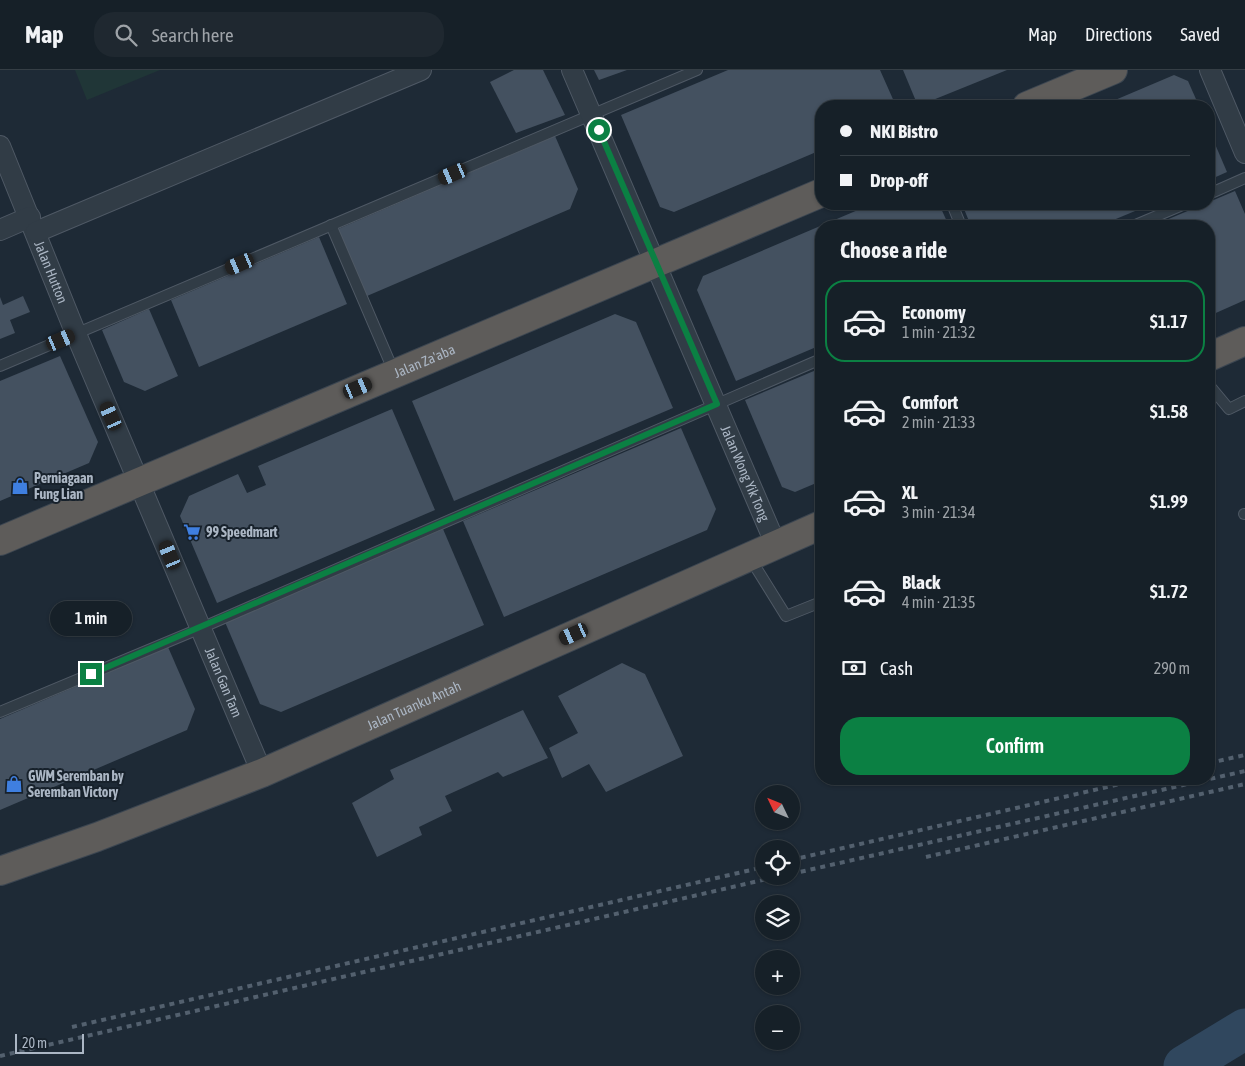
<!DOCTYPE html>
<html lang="en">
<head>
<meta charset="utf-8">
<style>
  body { margin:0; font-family:"Asap Condensed",sans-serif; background:#1f2830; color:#f1f3f6; height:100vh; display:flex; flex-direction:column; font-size:19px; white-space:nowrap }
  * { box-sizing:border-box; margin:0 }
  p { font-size:16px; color:#9ea3a8 }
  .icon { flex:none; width:28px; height:28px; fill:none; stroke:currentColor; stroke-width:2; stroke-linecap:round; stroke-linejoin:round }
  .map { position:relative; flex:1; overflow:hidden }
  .details { position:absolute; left:815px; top:150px; width:400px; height:565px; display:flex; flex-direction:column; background:#162028; border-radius:20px; box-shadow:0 1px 4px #0004,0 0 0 1px #353e45 }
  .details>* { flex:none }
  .banner { position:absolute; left:815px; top:30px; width:400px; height:110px; border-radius:20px; box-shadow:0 1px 4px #0004,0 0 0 1px #353e45; display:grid; align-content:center; height:110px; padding:0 25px; background:#162028 }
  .needle { width:32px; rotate:313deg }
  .controls { position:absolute; left:755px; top:715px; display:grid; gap:10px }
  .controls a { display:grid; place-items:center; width:45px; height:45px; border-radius:50%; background:#162028; box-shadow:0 1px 4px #0004,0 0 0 1px #353e45; font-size:25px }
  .scale { position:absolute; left:15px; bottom:12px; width:69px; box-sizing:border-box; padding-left:5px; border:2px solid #abb6c4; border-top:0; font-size:14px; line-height:18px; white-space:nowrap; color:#abb6c4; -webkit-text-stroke:4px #17212b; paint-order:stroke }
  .end { position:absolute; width:22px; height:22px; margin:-11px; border:6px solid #0b8043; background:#fff; box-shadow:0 0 0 2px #fff }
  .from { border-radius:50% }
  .bubble { position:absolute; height:35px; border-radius:18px; background:#162028; box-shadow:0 1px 4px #0004,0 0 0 1px #353e45; font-size:16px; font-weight:600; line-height:35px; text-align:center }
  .car { position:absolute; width:15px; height:30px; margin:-15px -8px; border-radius:6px; box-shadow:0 0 4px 1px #0007; background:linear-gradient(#222 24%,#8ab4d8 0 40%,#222 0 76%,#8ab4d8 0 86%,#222 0) }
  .banner b { display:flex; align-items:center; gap:18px; height:48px; font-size:19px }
  .banner b+b { border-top:1px solid #353e45 }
  .banner i { width:12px; height:12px; background:#f1f3f6 }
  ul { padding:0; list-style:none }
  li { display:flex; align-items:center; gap:15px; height:82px; margin:0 10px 8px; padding:0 15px; border:2px solid transparent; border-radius:20px }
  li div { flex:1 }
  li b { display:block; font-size:19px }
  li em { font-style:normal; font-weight:600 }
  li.selected { border-color:#0b8043 }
  li>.icon { width:45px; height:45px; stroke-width:1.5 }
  h2 { padding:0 25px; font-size:22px; line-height:60px }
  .pay { display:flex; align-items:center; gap:12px; height:55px; padding:0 25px; font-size:19px }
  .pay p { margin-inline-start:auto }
  .action { display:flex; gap:10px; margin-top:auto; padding:10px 25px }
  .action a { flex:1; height:58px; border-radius:20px; background:#0b8043; color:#fff; font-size:20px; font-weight:600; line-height:58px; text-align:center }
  header { display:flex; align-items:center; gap:30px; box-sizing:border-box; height:70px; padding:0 25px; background:#162028; border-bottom:1px solid #353e45 }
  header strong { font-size:24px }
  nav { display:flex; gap:28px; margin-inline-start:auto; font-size:18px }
  .search { width:350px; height:45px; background:#1f2830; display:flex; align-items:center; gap:12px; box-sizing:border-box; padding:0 18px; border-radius:20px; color:#9ea3a8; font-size:19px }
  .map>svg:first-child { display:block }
  .green { fill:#203637 }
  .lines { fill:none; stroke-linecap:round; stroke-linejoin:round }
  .river { stroke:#30475e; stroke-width:41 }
  .building { fill:#445160 }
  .service-casing { stroke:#4f5965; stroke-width:12 }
  .minor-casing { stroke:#4f5965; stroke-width:22 }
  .trunk-casing { stroke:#3c4651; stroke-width:30 }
  .service { stroke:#313c46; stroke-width:10 }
  .minor { stroke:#313c46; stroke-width:20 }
  .trunk { stroke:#5e5c5a; stroke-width:28 }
  .rail { stroke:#53606e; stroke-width:4; stroke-dasharray:5 5; stroke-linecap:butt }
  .route { stroke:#0b8043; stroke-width:6 }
  .labels { text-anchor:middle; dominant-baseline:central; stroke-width:4; stroke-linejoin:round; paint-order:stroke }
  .street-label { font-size:14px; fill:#abb6c4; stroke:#17212b }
  .poi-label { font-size:14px; font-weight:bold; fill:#abb6c4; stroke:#17212b; text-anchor:start }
</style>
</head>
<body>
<header>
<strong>Map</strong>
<div class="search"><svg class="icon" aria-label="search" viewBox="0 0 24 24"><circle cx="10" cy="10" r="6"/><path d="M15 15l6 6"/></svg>Search here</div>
<nav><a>Map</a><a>Directions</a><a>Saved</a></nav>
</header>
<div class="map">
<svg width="1245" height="996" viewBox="0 0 1245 996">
  <rect width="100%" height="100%" fill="#1e2a36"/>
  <!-- green -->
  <path class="green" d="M75 0H160L87 30Z"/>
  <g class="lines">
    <!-- river -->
    <path class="river" d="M1184 996 1245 959"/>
  </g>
  <!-- building -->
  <g class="building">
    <path d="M514 0H543L565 45 516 63 490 12Z"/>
    <path d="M594 0H627L599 10Z"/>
    <path d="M728 0H880L896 36H821V80L674 142 660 137 621 45Z"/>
    <path d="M903 0H1007L918 36Z"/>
    <path d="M1174 5 1188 11 1199 36H1101Z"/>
    <path d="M1209 60 1227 102 1209 110Z"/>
    <path d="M555 66 578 119 570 139 367 226 338 159Z"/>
    <path d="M1235 121 1245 144V230L1209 246V156H1152Z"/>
    <path d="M872 134H939L949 156H821V275L736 311 697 220 703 206Z"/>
    <path d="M962 134H1152L1099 156H971Z"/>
    <path d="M319 167 347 234 199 297 171 230Z"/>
    <path d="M23 226 30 242 10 250 15 263 0 269V227L3 235Z"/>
    <path d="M149 239 178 306 145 321 124 312 102 260Z"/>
    <path d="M615 244 636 252 673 338 454 431 412 331Z"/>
    <path d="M60 286 98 372 89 393 0 431V311Z"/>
    <path d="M821 298V411L795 422 782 417 745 330Z"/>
    <path d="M392 339 435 440 217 533 180 446 189 426 238 404 247 423 266 415 258 396Z"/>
    <path d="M681 358 716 439 707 460 504 547 463 451Z"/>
    <path d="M443 459 484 555 281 642 260 634 225 552Z"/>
    <path d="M168 577 195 639 187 660 0 740V649Z"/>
    <path d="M622 593 645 604 683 686 606 722 589 694 562 708 549 678 578 663 558 626Z"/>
    <path d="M523 640 548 688 503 707 498 702 445 726 452 741 419 757 422 765 377 787 352 733 394 709 390 700Z"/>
  </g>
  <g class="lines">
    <!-- service casing -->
    <g class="service-casing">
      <g id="service">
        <path d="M1209 124 1245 108"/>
        <path d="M952 134 961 156"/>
        <path d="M331 155 394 302"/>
        <path d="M1133 156 1185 134"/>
        <path d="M0 296 697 0"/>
        <path d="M1209 315 1229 339 1245 331"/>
        <path d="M1244 444H1245"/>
        <path d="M750 488 786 546 821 532"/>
        <path d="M0 642 201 558 821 289"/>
      </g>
    </g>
    <!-- minor casing -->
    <g class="minor-casing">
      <g id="minor">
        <path id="s1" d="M572 0 776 475"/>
        <path d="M1210 0 1245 83"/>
        <path id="s2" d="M0 76 76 264 262 703"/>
        <path d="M0 160 30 147"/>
        <path d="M36 162 421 0"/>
      </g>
    </g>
    <!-- trunk casing -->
    <g class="trunk-casing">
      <g id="trunk">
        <path d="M1027 36 1113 0"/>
        <path d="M1209 287 1245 271"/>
        <path id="s3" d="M0 471 821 123"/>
        <path id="s4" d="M0 801 97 767 262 703 821 455"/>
      </g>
    </g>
    <!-- service -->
    <use href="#service" class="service"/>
    <!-- minor -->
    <use href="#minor" class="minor"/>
    <!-- trunk -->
    <use href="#trunk" class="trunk"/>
    <!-- rail -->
    <g class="rail">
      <path d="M1209 693 1245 685"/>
      <path d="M926 787 1245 714"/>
      <path d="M791 790 1142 709"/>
      <path d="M791 804 1245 701"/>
      <path d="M72 957 764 797"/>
      <path d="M0 986 780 806"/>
    </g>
  </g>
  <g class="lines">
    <!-- route -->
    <path class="route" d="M91 604 717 334 599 60"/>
  </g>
  <!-- icons -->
  <defs>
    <g id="shop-bare" transform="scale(1.35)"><path d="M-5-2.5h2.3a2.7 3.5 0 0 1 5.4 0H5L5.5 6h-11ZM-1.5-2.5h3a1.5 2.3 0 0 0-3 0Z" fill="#3f7fe0" stroke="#17212b" stroke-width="2.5" paint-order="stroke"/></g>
    <g id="supermarket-bare" transform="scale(1.35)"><path d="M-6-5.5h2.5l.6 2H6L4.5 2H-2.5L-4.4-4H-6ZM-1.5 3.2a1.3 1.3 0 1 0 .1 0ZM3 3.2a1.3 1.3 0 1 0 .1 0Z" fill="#3f7fe0" stroke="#17212b" stroke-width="2.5" paint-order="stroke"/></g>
  </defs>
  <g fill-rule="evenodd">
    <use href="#shop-bare" x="20" y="416"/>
    <use href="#supermarket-bare" x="192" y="462"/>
    <use href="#shop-bare" x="14" y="714"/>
  </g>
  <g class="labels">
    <!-- street labels -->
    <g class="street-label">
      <text stroke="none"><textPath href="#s2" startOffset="136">Jalan Hutton</textPath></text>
      <text stroke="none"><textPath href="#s3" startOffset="461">Jalan Za'aba</textPath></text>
      <text stroke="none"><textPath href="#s1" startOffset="439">Jalan Wong Yik Tong</textPath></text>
      <text stroke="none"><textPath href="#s2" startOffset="581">Jalan Gan Tam</textPath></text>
      <text stroke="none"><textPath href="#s4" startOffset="446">Jalan Tuanku Antah</textPath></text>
    </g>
    <!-- poi labels -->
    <g class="poi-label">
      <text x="34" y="408">Perniagaan<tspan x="34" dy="16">Fung Lian</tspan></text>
      <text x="206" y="462">99 Speedmart</text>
      <text x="28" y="706">GWM Seremban by<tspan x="28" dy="16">Seremban Victory</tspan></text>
    </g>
  </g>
</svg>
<div class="controls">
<a><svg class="needle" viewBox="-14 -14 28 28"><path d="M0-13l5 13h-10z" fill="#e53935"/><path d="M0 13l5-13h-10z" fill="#9ea3a8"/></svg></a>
<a><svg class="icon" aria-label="locate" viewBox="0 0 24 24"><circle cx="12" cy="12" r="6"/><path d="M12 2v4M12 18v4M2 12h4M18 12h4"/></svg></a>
<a><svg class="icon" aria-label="layers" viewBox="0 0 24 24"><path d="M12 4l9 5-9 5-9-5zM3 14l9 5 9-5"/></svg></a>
<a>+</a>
<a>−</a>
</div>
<div class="scale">20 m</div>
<i class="end from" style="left:599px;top:60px"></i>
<i class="end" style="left:91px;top:604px"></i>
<div class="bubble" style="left:50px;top:531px;width:82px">1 min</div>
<i class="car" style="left:453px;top:104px;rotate:247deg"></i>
<i class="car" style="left:240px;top:194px;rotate:247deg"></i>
<i class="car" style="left:61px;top:270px;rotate:67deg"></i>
<i class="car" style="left:358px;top:318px;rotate:67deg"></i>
<i class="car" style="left:111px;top:346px;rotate:336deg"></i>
<i class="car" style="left:170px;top:485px;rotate:337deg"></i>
<i class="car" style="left:574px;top:564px;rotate:246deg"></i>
<div class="banner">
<b><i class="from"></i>NKI Bistro</b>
<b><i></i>Drop-off</b>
</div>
<section class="details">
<h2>Choose a ride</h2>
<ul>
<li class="selected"><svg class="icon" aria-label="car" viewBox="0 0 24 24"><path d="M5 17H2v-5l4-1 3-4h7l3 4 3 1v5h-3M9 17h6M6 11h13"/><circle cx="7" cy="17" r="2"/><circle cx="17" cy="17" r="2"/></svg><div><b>Economy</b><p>1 min · 21:32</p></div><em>$1.17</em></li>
<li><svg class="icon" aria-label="car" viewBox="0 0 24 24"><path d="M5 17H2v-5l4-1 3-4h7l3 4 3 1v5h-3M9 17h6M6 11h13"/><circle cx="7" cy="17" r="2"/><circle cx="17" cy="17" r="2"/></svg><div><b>Comfort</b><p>2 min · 21:33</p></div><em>$1.58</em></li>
<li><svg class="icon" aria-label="car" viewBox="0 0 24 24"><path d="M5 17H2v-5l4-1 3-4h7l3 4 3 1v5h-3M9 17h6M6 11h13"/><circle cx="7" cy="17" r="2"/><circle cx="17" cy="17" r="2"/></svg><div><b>XL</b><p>3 min · 21:34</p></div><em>$1.99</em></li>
<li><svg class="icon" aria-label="car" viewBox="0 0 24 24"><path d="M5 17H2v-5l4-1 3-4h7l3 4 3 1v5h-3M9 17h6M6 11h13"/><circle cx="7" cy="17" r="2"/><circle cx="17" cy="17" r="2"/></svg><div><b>Black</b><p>4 min · 21:35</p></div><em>$1.72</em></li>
</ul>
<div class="pay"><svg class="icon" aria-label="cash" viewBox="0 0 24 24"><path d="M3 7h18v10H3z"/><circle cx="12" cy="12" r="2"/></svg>Cash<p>290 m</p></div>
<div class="action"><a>Confirm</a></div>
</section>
</div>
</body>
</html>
